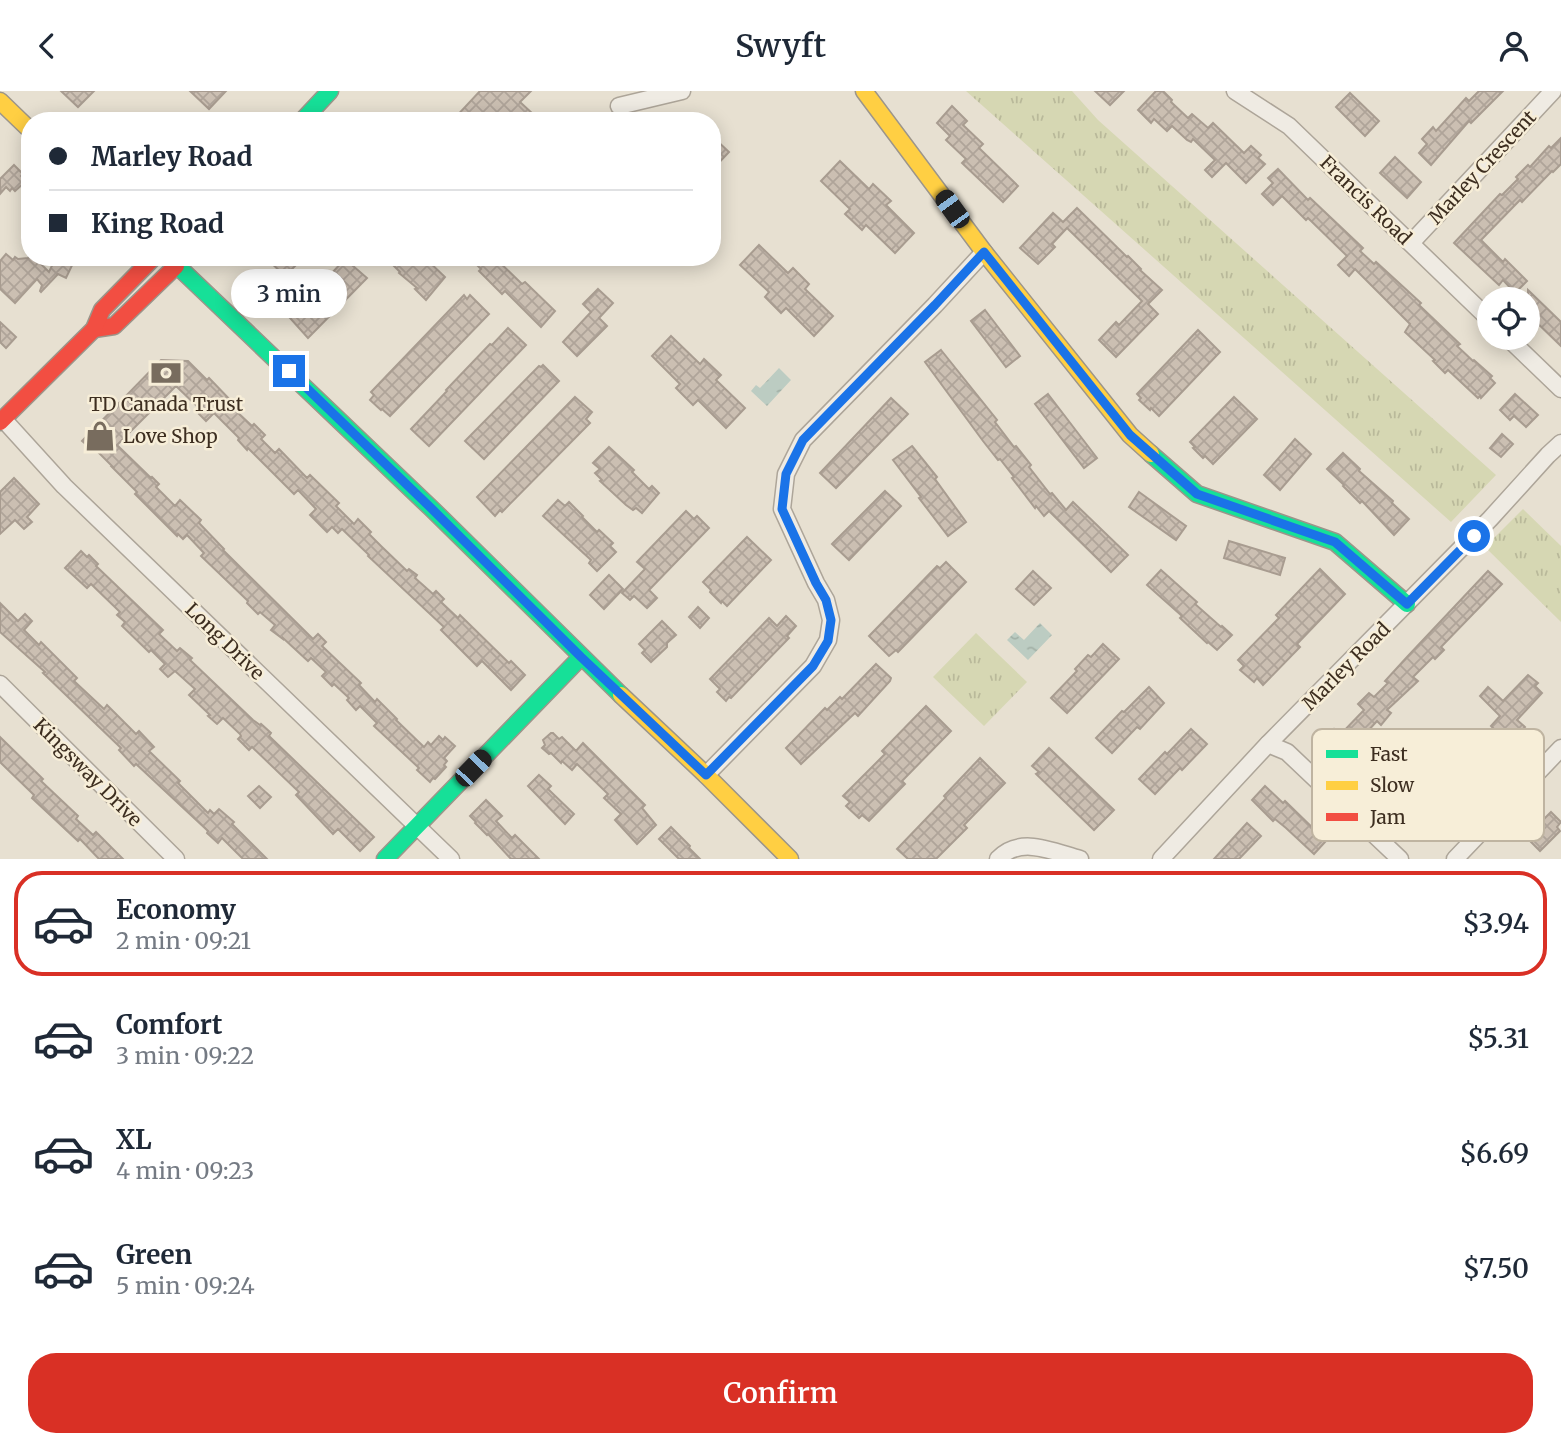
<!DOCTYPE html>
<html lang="en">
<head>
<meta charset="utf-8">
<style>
  body { margin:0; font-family:Merriweather,serif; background:#f6f6f7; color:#1f2937; height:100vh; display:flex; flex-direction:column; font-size:26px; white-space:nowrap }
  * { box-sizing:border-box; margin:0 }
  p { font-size:23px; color:#747a83 }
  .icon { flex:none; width:38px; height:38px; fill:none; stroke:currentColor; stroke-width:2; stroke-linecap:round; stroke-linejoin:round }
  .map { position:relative; height:768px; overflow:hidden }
  .sheet { display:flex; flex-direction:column; background:#fff; flex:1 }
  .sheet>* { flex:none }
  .hud { position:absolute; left:21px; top:21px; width:700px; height:154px; border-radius:28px; box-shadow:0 4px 18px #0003; display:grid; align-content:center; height:154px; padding:0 28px; background:#fff }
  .buttons { position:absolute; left:1477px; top:196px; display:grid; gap:14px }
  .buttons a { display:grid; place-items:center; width:63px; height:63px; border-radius:50%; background:#fff; box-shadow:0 4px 18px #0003; font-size:35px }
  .end { position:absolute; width:32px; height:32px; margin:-16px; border:9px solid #1a73e8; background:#fff; box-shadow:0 0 0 4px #fff }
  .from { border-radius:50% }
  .bubble { position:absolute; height:49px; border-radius:24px; background:#fff; box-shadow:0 4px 18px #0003; font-size:23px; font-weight:600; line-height:49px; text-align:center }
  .car { position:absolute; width:21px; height:42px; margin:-21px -10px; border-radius:9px; box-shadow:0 0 5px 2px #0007; background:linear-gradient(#222 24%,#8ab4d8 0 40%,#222 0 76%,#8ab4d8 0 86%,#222 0) }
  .hud b { display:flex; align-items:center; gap:24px; height:66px; font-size:26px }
  .hud b+b { border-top:2px solid #e0e1e3 }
  .hud i { width:18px; height:18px; background:#1f2937 }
  ul { padding:12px 0 0; list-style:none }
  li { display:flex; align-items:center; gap:21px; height:105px; margin:0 14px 10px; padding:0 14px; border:4px solid transparent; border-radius:28px }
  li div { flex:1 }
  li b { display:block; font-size:26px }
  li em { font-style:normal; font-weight:600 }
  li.current { border-color:#d93025 }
  li>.icon { width:63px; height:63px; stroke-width:1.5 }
  .primary-button { display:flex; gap:14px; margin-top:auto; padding:14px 28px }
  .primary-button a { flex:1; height:80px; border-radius:28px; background:#d93025; color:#fff; font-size:28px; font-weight:600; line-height:80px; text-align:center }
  header { display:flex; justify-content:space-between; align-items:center; height:91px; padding:0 28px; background:#fff; font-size:32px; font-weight:600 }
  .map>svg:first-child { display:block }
  .park { fill:url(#park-tufts) }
  .water { fill:url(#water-ripples) }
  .building { fill:url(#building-cross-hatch); stroke:#a89c90; stroke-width:2 }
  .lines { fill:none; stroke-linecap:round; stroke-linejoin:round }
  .street-casing { stroke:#ada599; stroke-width:19 }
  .fast-casing { stroke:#9c958a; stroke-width:19 }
  .slow-casing { stroke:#9c958a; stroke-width:19 }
  .jam-casing { stroke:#9c958a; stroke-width:19 }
  .street { stroke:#efebe3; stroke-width:16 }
  .fast { stroke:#16e098; stroke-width:16 }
  .slow { stroke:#ffcf43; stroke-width:16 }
  .jam { stroke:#f24e42; stroke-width:16 }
  .route { stroke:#1a73e8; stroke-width:9 }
  .labels { text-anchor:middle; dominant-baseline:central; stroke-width:5; stroke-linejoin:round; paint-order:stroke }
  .street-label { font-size:19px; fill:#3d2e20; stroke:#f7eed8 }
  .poi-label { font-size:19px; fill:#3d2e20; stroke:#f7eed8 }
  .key { fill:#f7eed8; stroke:#bfb4a1; stroke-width:2 }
  .key-label { font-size:19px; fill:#3d2e20 }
</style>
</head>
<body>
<header><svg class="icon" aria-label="back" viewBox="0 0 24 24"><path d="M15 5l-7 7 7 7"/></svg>Swyft<svg class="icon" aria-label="person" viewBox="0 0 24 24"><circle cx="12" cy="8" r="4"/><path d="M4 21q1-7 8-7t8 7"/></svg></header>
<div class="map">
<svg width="1561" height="768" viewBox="0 0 1561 768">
  <defs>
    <pattern id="park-tufts" width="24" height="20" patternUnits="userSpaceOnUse" patternTransform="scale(1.75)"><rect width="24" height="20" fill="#d6d7b3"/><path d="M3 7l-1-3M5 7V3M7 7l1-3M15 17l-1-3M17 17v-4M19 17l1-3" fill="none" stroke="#b9b99a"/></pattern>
    <pattern id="water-ripples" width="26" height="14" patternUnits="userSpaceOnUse" patternTransform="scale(1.75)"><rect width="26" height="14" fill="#bcccc2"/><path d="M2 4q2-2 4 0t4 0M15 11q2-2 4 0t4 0" fill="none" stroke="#a2b0a6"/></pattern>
    <pattern id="building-cross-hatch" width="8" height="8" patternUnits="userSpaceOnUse" patternTransform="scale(1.75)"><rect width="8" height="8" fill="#cbbfb2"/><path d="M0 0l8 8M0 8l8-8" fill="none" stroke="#afa499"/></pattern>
  </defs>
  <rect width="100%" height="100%" fill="#e7e0d1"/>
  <!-- park -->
  <g class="park">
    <path d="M966 0H1072L1098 29 1496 384 1451 431Z"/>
    <path d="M1523 418 1561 455V531L1485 456Z"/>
    <path d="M976 542 1027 591 984 635 933 586Z"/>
  </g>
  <!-- water -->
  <g class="water">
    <path d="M779 277 791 289 767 315 751 300 756 294 760 297Z"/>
    <path d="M1040 532 1052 544 1028 569 1007 549 1015 541 1024 549Z"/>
  </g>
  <!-- building -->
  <g class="building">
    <path d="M61 0H94L78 16Z"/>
    <path d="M190 0H226L209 18Z"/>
    <path d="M480 0H531L520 11 533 23 527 30H452Z"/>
    <path d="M1095 0H1124L1110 14Z"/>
    <path d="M1156 0H1163L1172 9 1171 11 1188 27 1192 23 1208 37 1213 32 1244 62 1251 55 1261 64 1258 67 1265 73 1246 92 1226 72 1212 86 1205 79 1215 69 1193 48 1191 51 1187 49 1172 35 1167 40 1154 28 1151 32 1138 19Z"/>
    <path d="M1479 0H1503L1471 32 1469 30 1431 74 1419 62 1427 53 1422 48 1433 36 1436 40 1466 7 1469 10Z"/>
    <path d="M1350 2 1379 30 1365 45 1336 16Z"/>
    <path d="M952 15 967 30 963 34 983 53 979 57 1018 95 1003 111 962 72 966 68 946 49 950 45 937 32Z"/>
    <path d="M712 45 729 61 712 79Z"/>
    <path d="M1561 47V73L1553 81 1552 80 1522 111 1520 109 1481 149 1503 171 1505 168 1527 190 1515 202 1503 189 1499 194 1454 152 1500 103 1502 104 1518 88 1516 86 1528 74 1530 76 1549 55 1551 57Z"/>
    <path d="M1395 66 1421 91 1407 107 1380 82Z"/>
    <path d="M840 70 869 98 873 93 891 110 886 114 914 142 895 162 866 134 862 139 845 123 850 118 821 90Z"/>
    <path d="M14 74 23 83 21 85 26 90 15 100 12 97 10 100 6 96 0 103V88Z"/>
    <path d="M1278 78 1308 109 1310 107 1345 140 1363 157 1360 160 1374 173 1376 171 1421 212 1419 214 1460 253 1457 255 1473 270 1474 269 1492 285 1490 287 1495 292 1481 307 1480 305 1478 307 1448 279 1445 282 1433 270 1435 269 1405 241 1410 233 1355 178 1349 185 1338 174 1347 165 1308 127 1306 129 1282 105 1273 114 1262 103 1273 92 1268 87Z"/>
    <path d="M1077 117 1127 166 1128 165 1141 178 1140 179 1162 199 1148 213 1158 223 1116 266 1099 249 1116 231 1119 234 1142 210 1067 137 1052 153 1055 156 1038 173 1020 157 1053 122 1063 131Z"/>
    <path d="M759 154 788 182 793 177 809 193 805 198 833 225 814 245 786 217 781 222 765 206 769 201 740 174Z"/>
    <path d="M6 163 13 169 15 166 18 168 28 167 30 164V166H34L49 181 56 166H76L66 187 58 183 41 201 40 200 42 194 37 188 15 212 0 198V170Z"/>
    <path d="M265 166H304L285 185Z"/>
    <path d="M385 166H424L445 186 426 209 415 198 417 197 399 182 400 181Z"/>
    <path d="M469 166H494L522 193 525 191 555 220 541 236 505 200 502 203 479 180 481 178Z"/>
    <path d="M345 168 367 187 308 247 290 227Z"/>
    <path d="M598 198 613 212 599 227 607 235 577 265 563 251 591 221 583 213Z"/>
    <path d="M1528 199 1561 231V255L1528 223Z"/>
    <path d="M464 204 467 208 470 204 489 223 390 325 382 318 381 319 370 309 374 304 371 301Z"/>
    <path d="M985 219 1020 265 1006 276 971 230Z"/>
    <path d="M0 231 16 246 6 257 0 251Z"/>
    <path d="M508 237 526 254 429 355 411 338 447 300 446 299 490 253 492 254Z"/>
    <path d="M1198 239 1220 261 1159 325 1151 317 1150 319 1139 309 1141 307 1137 303Z"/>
    <path d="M671 245 700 273 704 268 721 284 716 289 745 317 726 337 698 309 693 314 676 297 680 293 652 265Z"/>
    <path d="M941 259 997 329 995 331 1014 356 1016 355 1031 374 1029 376 1050 403 1052 402 1066 419 1073 411 1128 464 1111 481 1049 420 1044 425 1036 415 1035 417 1012 387 1014 386 1000 368 998 369 983 350 925 271Z"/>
    <path d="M161 269 188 270 207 289 209 287 238 317 235 319 252 335 254 333 265 344 261 348 275 362 279 358 307 387 310 384 339 412 336 415 354 433 358 428 371 441 369 443 381 455 407 480 409 478 417 484 415 487 433 503 436 500 444 508 441 511 458 527 460 524 509 572 511 570 525 584 511 599 482 570 477 575 441 539 444 536 368 465 369 464 342 438 338 442 332 436 327 441 310 424 316 418 298 399 294 403 248 357 247 359 238 349 239 347 214 322 206 330 199 323 202 320 176 295 117 354 151 387 152 386 159 393 156 396 175 415 180 409 201 429 199 432 224 458 223 459 313 548 318 543 326 551 322 555 361 592 359 594 375 611 377 608 397 628 396 629 424 656 428 651 431 654 439 645 443 649 445 646 455 655 444 667 447 670 444 674 446 676 435 688 433 687 430 691 417 679 419 677 374 635 377 632 360 615 356 619 347 609 349 607 334 593 332 595 322 585 326 581 311 567 308 570 283 547V548L271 539 275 534 260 521 258 523 247 512 248 510 201 465 204 462 187 444 183 448 178 443 177 445 135 403 137 401 112 376H113L91 354 89 356 82 350Z"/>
    <path d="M543 274 559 290 484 368 465 350 539 275 541 276Z"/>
    <path d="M1048 303 1097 367 1084 377 1035 313Z"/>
    <path d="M1515 303 1538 324 1526 336 1514 325 1510 329 1500 319Z"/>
    <path d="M575 306 592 321 586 328 590 332 502 421 500 419 495 425 477 406Z"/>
    <path d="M1234 306 1257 328 1213 373 1205 365 1203 367 1193 357 1195 356 1190 351Z"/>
    <path d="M891 307 908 323 836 397 820 382Z"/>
    <path d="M1502 343 1513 353 1501 366 1490 357Z"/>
    <path d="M1295 348 1311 363 1280 399 1264 384Z"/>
    <path d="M912 355 937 386 935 388 966 431 948 445 919 407 921 406 893 369Z"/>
    <path d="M609 356 634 379 632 381 649 398 652 395 659 402 642 422 636 417 633 419 626 414 600 390 602 389 595 382 600 378 593 372Z"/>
    <path d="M1343 362 1360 378 1359 380 1393 410 1392 412 1409 428 1394 444 1362 410 1360 412 1343 395 1344 394 1327 378Z"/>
    <path d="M14 387 39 413 27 426 32 431 24 438 15 429 0 443V401Z"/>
    <path d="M885 400 901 415 849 469 832 453Z"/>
    <path d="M1139 401 1186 435 1176 449 1129 416Z"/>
    <path d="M558 409 565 415 569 411 583 425 582 426 597 441 599 439 613 452 610 455 616 461 597 480 589 472 591 469 543 425Z"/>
    <path d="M686 420 694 428 697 425 709 437 649 499 657 507 647 517 634 505 630 509 622 502 645 478 637 471Z"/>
    <path d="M747 446 771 469 727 515 722 510 721 512 710 501 711 499 703 491Z"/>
    <path d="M1229 450 1285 467 1280 484 1224 467Z"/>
    <path d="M81 460 87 466 89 464 98 473 96 475 163 539 159 543 177 560 180 557 192 567 190 569 253 629 260 634 261 633 271 642 269 645 374 746 360 760 338 738 333 743 296 704 299 701 252 656 249 659 238 648 241 645 240 643 223 627 217 633 208 625 210 624 189 604 195 598 175 580 168 586 160 578 165 573 151 559 149 561 122 535 125 531 117 524 120 521 91 493 87 497 65 477Z"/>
    <path d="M946 471 966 491 898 561 896 559 889 565 869 545 937 475 940 477Z"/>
    <path d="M1320 478 1345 503 1297 553 1300 556 1263 594 1257 587 1254 591 1240 579 1244 575 1238 569 1279 527 1276 524Z"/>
    <path d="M1161 479 1197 511 1195 513 1221 536 1222 535 1232 544 1217 559 1208 551 1207 552 1180 527 1182 525 1147 494Z"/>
    <path d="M1033 480 1051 497 1034 514 1016 498Z"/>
    <path d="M1488 480 1502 493 1441 556 1444 559 1435 568 1433 566 1413 586 1418 590 1387 619 1391 622 1381 634 1377 630 1354 655 1361 662 1359 664 1388 692 1376 705 1353 683 1354 682 1322 649 1334 638 1340 644 1364 619 1358 613 1369 602 1374 606 1388 592 1385 590 1407 566Z"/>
    <path d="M609 484 623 498 604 518 590 504Z"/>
    <path d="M0 512 18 530 25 523 32 530 24 539 39 554 41 551 77 587 74 590 104 618 107 614 136 643 139 640 154 656 149 660 180 690 178 692 208 722 210 719 214 723 219 718 234 731 232 733 267 768H243L222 747 218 752 207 742 208 740 136 673 134 675 119 659 121 657 43 582 45 581 0 541Z"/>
    <path d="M698 516 709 527 700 537 689 526Z"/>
    <path d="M786 525 796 535 787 545 789 547 731 607 729 606 726 610 717 601 720 598 710 588 769 527 777 535Z"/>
    <path d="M662 530 676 544 667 552V556L651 571 642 562 645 559 639 553Z"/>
    <path d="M1103 553 1119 568 1067 622 1051 607 1077 580 1075 578 1088 564 1091 566Z"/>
    <path d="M876 573 891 587 890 590 858 625 855 622 801 673 786 657 825 617 827 619 840 606 842 608Z"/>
    <path d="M1528 584 1538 592 1535 595 1542 602 1517 629 1525 636 1509 653 1507 651 1481 680 1465 664 1478 651 1480 653 1494 638 1491 635 1500 625 1480 605 1488 596 1503 610Z"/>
    <path d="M1149 596 1164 612 1140 638 1137 636 1112 662 1096 647 1122 620 1124 621Z"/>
    <path d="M926 615 951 640 902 690 905 693 869 730 862 724 859 727 846 715 850 711 843 705 885 663 882 660Z"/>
    <path d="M1191 638 1207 653 1182 679 1180 677 1155 703 1139 688 1165 661 1167 663Z"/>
    <path d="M551 642H553L559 648 562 646 576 660 583 652 645 714 642 717 656 734 637 753 615 729 621 723 604 707 608 703 577 673 572 679 562 670 561 672 551 662 549 663 542 657 545 654 543 649Z"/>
    <path d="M0 646 43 688 41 690 78 725 76 728 93 744 96 741 123 768H99L80 748 78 750 32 707 34 704 0 671Z"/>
    <path d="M1049 657 1114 719 1094 739 1036 683 1039 681 1032 675Z"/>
    <path d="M980 667 1005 692 964 734 967 737 936 768H908L897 758 946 707 944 705Z"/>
    <path d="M539 684 551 695 548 698 574 723 565 733 528 695Z"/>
    <path d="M259 695 271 706 260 717 248 705Z"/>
    <path d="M1265 695 1283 712 1285 710 1319 743 1317 744 1325 751 1314 763 1286 737 1275 728 1273 730 1252 709Z"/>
    <path d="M486 709 502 725 496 730 512 747 515 744 539 768H511L488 743 487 744 475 732 476 731 470 725Z"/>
    <path d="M1551 721 1561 731 1557 736 1560 740 1540 760 1528 748 1538 738 1536 736Z"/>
    <path d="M1247 732 1261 745 1239 768H1214Z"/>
    <path d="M671 736 690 755 689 757 700 768H679L659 748Z"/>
  </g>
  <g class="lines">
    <!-- street casing -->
    <g class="street-casing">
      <g id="street">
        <path d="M1235 0 1289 35 1489 228"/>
        <path d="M619 15 682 0"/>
        <path d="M1411 152 1553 0"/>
        <path d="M1508 247 1561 298"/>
        <path d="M3 328 64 395 451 768"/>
        <path d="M0 593 176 768"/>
        <path d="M1268 653 1287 661 1400 768"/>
        <path d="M706 684 813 575 828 549 831 529 826 509 816 492 782 418 786 383 803 349 935 214 984 161"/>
        <path d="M998 768C1020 744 1054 761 1080 768"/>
        <path d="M1161 768 1268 653 1490 428 1548 364 1561 352"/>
        <path d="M1455 768 1561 657"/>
      </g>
    </g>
    <!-- fast casing -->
    <g class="fast-casing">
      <g id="fast">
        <path d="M302 30 330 0"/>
        <path d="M168 166 431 417 621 604"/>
        <path d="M1151 363 1197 403 1335 451 1407 513"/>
        <path d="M385 768 581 566"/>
      </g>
    </g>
    <!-- slow casing -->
    <g class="slow-casing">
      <g id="slow">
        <path d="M864 0 984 161 1130 344 1151 363"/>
        <path d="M0 10 30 39"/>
        <path d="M621 604 706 684 790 768"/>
      </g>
    </g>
    <!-- jam casing -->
    <g class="jam-casing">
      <g id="jam">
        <path d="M94 238 114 235 176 175"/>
        <path d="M0 331 94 238 102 219 154 166"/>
      </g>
    </g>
    <!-- street -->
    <use href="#street" class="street"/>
    <!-- fast -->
    <use href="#fast" class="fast"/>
    <!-- slow -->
    <use href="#slow" class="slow"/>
    <!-- jam -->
    <use href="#jam" class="jam"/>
  </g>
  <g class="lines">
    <!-- route -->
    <path class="route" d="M289 280 431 417 581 566 706 684 813 575 828 550 831 529 826 509 816 492 782 418 786 383 803 349 935 214 984 161 1130 344 1197 403 1335 451 1407 513 1474 445"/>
  </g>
  <!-- icons -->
  <defs>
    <g id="bank-bare" transform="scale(2.415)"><path d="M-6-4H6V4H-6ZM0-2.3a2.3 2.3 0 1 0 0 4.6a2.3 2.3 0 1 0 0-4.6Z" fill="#786c5e" stroke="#f7eed8" stroke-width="2.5" paint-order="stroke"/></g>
    <g id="shop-bare" transform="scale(2.415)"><path d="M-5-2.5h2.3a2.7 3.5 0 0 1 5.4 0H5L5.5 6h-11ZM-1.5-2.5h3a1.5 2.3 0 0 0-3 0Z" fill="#786c5e" stroke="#f7eed8" stroke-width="2.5" paint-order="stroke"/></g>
  </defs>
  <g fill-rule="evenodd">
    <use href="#bank-bare" x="166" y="282"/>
    <use href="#shop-bare" x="100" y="345"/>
  </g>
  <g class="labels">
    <!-- street labels -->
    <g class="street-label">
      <text transform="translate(1482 76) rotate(-47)">Marley Crescent</text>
      <text transform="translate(1366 109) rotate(44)">Francis Road</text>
      <text transform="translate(225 550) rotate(44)">Long Drive</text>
      <text transform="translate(1346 575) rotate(-45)">Marley Road</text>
      <text transform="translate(88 681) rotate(45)">Kingsway Drive</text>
    </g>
    <!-- poi labels -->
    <g class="poi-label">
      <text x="166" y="313">TD Canada Trust</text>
      <text x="123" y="345" text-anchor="start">Love Shop</text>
    </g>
  </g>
  <!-- legend -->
  <rect x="1312" y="638" width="232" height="112" rx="10" class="key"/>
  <rect x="1326" y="659" width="32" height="8" fill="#16e098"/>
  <rect x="1326" y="690" width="32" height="9" fill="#ffcf43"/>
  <rect x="1326" y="722" width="32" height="8" fill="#f24e42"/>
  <g class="key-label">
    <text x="1370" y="670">Fast</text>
    <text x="1370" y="701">Slow</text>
    <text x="1370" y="733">Jam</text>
  </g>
</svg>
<div class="buttons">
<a><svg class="icon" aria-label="locate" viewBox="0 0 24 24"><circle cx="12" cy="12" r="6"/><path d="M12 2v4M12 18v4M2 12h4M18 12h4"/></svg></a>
</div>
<i class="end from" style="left:1474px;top:445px"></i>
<i class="end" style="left:289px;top:280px"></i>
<div class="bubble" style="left:231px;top:178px;width:116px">3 min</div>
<i class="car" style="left:952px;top:118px;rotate:324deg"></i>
<i class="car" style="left:473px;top:677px;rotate:44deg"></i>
<div class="hud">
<b><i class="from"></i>Marley Road</b>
<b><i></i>King Road</b>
</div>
</div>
<section class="sheet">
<ul>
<li class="current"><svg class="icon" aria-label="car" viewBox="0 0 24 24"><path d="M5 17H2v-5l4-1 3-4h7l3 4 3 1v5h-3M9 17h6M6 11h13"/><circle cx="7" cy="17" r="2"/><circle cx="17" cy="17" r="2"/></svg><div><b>Economy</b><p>2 min · 09:21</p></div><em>$3.94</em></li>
<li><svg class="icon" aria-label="car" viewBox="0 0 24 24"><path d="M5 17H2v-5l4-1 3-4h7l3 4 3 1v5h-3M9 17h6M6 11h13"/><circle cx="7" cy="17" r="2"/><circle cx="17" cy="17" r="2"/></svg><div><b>Comfort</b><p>3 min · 09:22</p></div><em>$5.31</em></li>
<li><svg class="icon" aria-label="car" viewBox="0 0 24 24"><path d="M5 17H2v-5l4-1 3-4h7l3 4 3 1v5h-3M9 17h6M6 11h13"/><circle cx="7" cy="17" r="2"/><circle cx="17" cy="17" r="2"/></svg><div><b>XL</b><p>4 min · 09:23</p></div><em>$6.69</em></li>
<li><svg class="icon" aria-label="car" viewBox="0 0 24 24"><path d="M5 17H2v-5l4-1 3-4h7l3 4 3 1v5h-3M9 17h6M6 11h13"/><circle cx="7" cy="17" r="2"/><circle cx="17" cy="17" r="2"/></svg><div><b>Green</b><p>5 min · 09:24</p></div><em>$7.50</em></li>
</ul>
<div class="primary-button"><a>Confirm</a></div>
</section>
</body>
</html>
